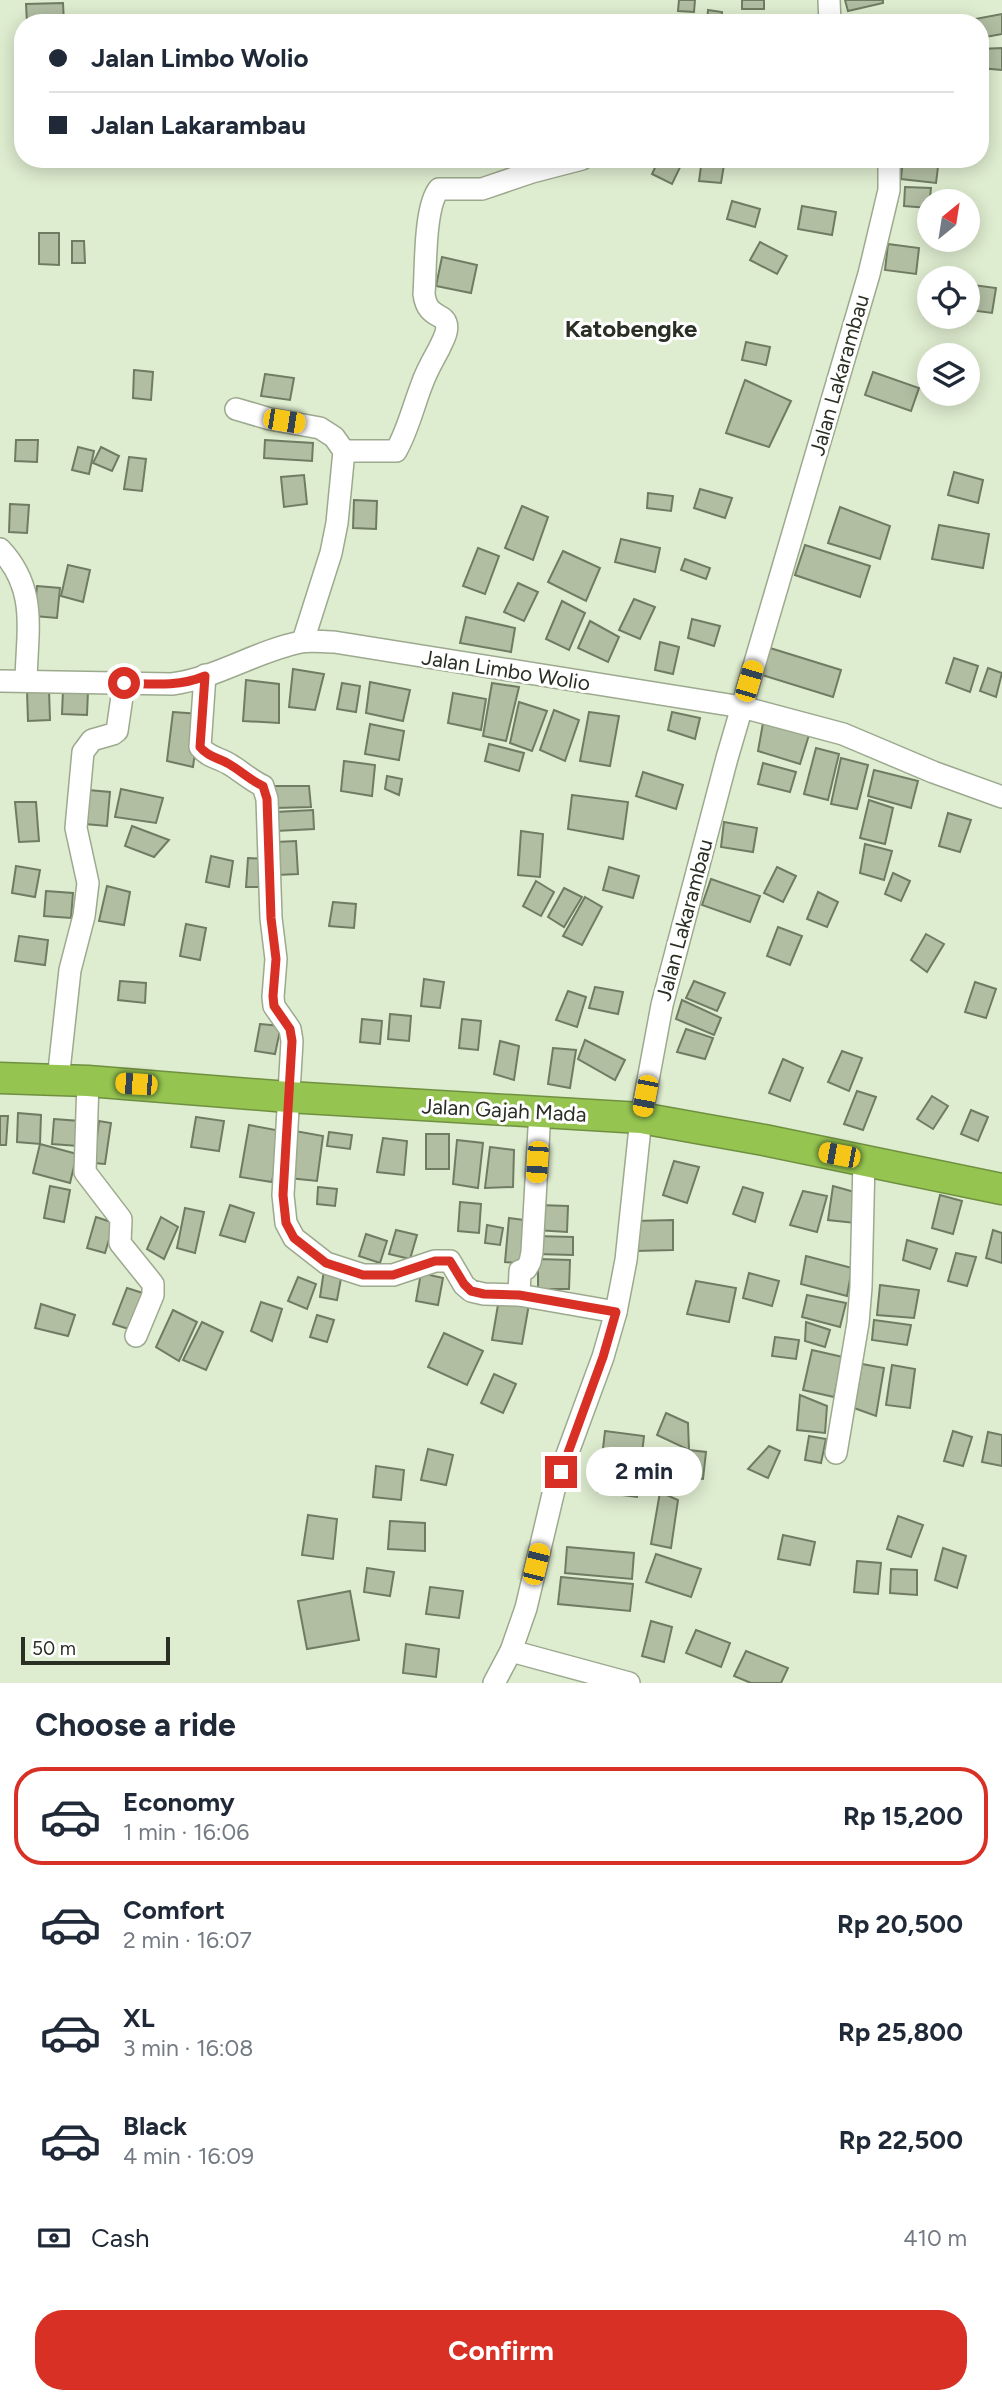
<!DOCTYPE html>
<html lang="en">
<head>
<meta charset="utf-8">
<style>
  body { margin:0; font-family:Figtree,sans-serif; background:#f6f6f7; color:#1f2937; height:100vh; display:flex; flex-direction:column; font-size:26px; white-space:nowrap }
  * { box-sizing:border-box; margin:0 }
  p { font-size:23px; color:#747a83 }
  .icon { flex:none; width:38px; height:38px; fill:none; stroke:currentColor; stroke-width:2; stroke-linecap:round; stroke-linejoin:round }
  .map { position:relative; height:1683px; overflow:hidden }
  .details { display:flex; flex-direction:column; background:#fff; flex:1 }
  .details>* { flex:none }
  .top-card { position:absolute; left:14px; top:14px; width:975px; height:154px; border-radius:28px; box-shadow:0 4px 18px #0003; display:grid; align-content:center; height:154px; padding:0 35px; background:#fff }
  .needle { width:46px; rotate:30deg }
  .tools { position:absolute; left:917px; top:189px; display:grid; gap:14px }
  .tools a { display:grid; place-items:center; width:63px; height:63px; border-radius:50%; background:#fff; box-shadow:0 4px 18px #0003; font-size:35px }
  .scale { position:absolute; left:21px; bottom:18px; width:149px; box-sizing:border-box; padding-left:7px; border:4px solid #2a2f24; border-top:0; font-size:19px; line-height:24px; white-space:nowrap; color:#2a2f24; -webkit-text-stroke:5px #fff; paint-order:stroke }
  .end { position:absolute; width:32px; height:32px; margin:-16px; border:9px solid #d93025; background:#fff; box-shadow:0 0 0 4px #fff }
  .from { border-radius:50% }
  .bubble { position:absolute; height:49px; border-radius:24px; background:#fff; box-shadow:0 4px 18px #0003; font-size:23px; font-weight:700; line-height:49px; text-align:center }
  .car { position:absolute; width:21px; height:42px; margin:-21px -10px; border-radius:9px; box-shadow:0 0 5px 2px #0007; background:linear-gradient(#f5c518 24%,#345 0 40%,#f5c518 0 76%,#345 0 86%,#f5c518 0) }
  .top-card b { display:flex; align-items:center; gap:24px; height:66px; font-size:26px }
  .top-card b+b { border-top:2px solid #e0e1e3 }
  .top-card i { width:18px; height:18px; background:#1f2937 }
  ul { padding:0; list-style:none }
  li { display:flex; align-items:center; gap:21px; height:98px; margin:0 14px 10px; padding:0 21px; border:4px solid transparent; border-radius:28px }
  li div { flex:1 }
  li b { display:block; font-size:26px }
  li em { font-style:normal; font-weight:700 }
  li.on { border-color:#d93025 }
  li>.icon { width:63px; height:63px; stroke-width:1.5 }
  h2 { padding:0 35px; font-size:32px; line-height:84px }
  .pay { display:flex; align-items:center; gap:18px; height:77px; padding:0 35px; font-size:26px }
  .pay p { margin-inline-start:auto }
  .cta { display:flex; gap:14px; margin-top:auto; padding:14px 35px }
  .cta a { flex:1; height:80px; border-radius:28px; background:#d93025; color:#fff; font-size:28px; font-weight:700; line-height:80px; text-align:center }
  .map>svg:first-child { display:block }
  .building { fill:#b1bea2; stroke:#707c62; stroke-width:2 }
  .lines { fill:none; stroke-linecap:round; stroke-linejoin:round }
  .minor-casing { stroke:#9ca98e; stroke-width:24 }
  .highway-casing { stroke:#709041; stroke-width:33 }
  .minor { stroke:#fff; stroke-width:21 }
  .highway { stroke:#95c450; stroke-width:30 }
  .route { stroke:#d93025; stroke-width:9 }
  .labels { text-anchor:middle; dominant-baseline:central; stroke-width:6; stroke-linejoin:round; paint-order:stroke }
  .street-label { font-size:21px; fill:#2a2f24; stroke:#fff }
  .quarter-label { font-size:24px; font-weight:bold; fill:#2a2f24; stroke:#fff }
</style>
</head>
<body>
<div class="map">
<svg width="1002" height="1683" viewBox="0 0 1002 1683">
  <rect width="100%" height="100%" fill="#deeccf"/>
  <!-- building -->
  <g class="building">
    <path d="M679 0H695L694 12 678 11Z"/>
    <rect x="742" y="0" width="22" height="9"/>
    <path d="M845 0H883V3L848 11Z"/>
    <path d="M63 3 64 23H27L26 4Z"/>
    <path d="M708 10 722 12 721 23H707Z"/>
    <path d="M1002 14V34L980 38V23H975V19Z"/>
    <path d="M1002 48V70L980 68V49Z"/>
    <path d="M659 159H684L672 184 652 174Z"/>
    <path d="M702 159H725L721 183 699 181Z"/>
    <path d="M903 159H939L936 183 901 179Z"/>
    <path d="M905 187 931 188 929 208 904 206Z"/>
    <path d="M732 201 760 209 755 227 727 219Z"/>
    <path d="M802 206 836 212 832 235 798 229Z"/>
    <path d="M39 233H59V265L39 264Z"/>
    <path d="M72 241H84L85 263H72Z"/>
    <path d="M760 242 787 256 777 274 750 260Z"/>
    <path d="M888 244 919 248 916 274 885 270Z"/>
    <path d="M442 257 477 265 471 293 436 286Z"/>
    <path d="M973 285 996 288 992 313 969 310Z"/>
    <path d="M746 342 770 347 766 365 742 360Z"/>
    <path d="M134 370 153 372 151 400 133 398Z"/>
    <path d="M873 372 919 388 911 411 865 395Z"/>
    <path d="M265 374 294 378 290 400 261 396Z"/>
    <path d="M745 380 791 401 769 447 726 433Z"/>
    <path d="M16 440H38L37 462 15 461Z"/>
    <path d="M265 440 313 443 312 461 264 458Z"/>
    <path d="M78 447 94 451 89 474 72 470Z"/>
    <path d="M101 447 119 456 112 471 93 463Z"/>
    <path d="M129 457 146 459 142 491 124 489Z"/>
    <path d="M954 472 983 480 978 503 948 495Z"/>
    <path d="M304 475 307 504 284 507 281 477Z"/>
    <path d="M700 489 732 498 725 518 694 508Z"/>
    <path d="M648 493 673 496 671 511 647 508Z"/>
    <path d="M354 500 377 501 376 529 353 528Z"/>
    <path d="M10 504 29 505 27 533 9 532Z"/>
    <path d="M522 506 548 517 533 560 505 548Z"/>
    <path d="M840 507 890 526 880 559 828 543Z"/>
    <path d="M939 525 989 534 983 568 932 559Z"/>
    <path d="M621 539 660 548 655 572 615 562Z"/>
    <path d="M805 545 870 566 860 597 795 575Z"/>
    <path d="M478 548 499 556 485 594 463 586Z"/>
    <path d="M563 551 600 568 586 601 548 582Z"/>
    <path d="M685 559 710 568 706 579 681 570Z"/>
    <path d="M68 565 90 570 83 602 61 596Z"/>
    <path d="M518 583 538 592 524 621 504 612Z"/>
    <path d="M37 586 60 588 57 618 34 616Z"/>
    <path d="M634 599 655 607 640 639 619 630Z"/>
    <path d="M562 601 585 613 569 650 546 639Z"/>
    <path d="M466 617 515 628 511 652 460 643Z"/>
    <path d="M692 619 720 626 714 646 688 638Z"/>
    <path d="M590 621 619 637 608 662 578 648Z"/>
    <path d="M660 642 679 647 673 674 655 670Z"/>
    <path d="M770 648 841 670 833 697 762 675Z"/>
    <path d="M954 658 978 666 970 692 946 683Z"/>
    <path d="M988 668 1002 673 996 697 980 691Z"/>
    <path d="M293 669 324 674 315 710 289 707Z"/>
    <path d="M246 680 279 684V723L243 721Z"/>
    <path d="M370 682 410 690 403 721 366 713Z"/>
    <path d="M342 683 360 686 356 712 337 709Z"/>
    <path d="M492 683 519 687 506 741 483 736Z"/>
    <path d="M49 690 50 720 28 721 27 691Z"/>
    <path d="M63 690 88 691 87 715 62 714Z"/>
    <path d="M453 693 486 699 481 730 448 723Z"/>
    <path d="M519 702 547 711 532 751 510 743Z"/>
    <path d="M554 710 579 720 565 761 540 750Z"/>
    <path d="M173 712 200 714 193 767 167 761Z"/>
    <path d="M589 712 619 716 610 766 580 761Z"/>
    <path d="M672 712 700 718 695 739 668 730Z"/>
    <path d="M763 723 809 735 800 764 758 751Z"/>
    <path d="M370 724 404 731 399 760 365 754Z"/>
    <path d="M489 744 524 753 519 771 485 761Z"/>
    <path d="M816 748 839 754 828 800 804 794Z"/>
    <path d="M841 758 868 765 857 809 831 804Z"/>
    <path d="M344 761 375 765 372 796 341 791Z"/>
    <path d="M763 763 796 772 790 792 758 784Z"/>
    <path d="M874 770 918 781 911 808 868 796Z"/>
    <path d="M643 772 683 785 676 809 636 796Z"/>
    <path d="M387 776 402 779 399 795 385 789Z"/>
    <path d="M272 786H309L311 807 275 808Z"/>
    <path d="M121 789 163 798 156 823 115 817Z"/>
    <path d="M88 790 110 792 107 826 85 824Z"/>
    <path d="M572 795 628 802 623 839 568 829Z"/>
    <path d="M869 800 893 808 885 844 860 838Z"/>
    <path d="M15 802H36L39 841 19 842Z"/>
    <path d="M313 810 314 829 276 831 275 812Z"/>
    <path d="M948 813 971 820 960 852 939 846Z"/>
    <path d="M724 822 757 828 753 852 721 847Z"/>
    <path d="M132 826 169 840 154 857 125 846Z"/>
    <path d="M521 831 543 834 540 877 518 875Z"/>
    <path d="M296 841 298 874 277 875 276 842Z"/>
    <path d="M865 844 892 851 884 880 860 873Z"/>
    <path d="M211 856 233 861 229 887 206 882Z"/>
    <path d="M248 858 269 859 267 887H246Z"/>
    <path d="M16 866 40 870 35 897 12 893Z"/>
    <path d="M609 867 639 876 633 898 603 890Z"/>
    <path d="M777 867 796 876 783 902 764 893Z"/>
    <path d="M893 873 910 881 901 901 885 894Z"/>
    <path d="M711 879 760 896 750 922 702 905Z"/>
    <path d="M536 881 554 892 541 916 523 906Z"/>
    <path d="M107 886 130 892 124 925 99 921Z"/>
    <path d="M564 888 582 897 564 927 548 917Z"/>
    <path d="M46 891 73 893 71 918 44 916Z"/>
    <path d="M818 892 838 902 827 927 807 919Z"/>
    <path d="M585 897 602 907 582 945 563 936Z"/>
    <path d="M333 902 356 904 354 928 329 926Z"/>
    <path d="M186 924 206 928 200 960 180 956Z"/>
    <path d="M778 927 802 936 790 965 767 956Z"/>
    <path d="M926 934 944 944 927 972 911 960Z"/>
    <path d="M19 936 48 940 45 965 15 961Z"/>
    <path d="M424 979 444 982 440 1008 421 1006Z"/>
    <path d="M120 981 146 983 145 1003 118 1000Z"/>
    <path d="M694 981 725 993 717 1011 686 998Z"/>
    <path d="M975 982 996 989 986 1018 965 1012Z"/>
    <path d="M595 987 623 992 618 1014 589 1008Z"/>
    <path d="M568 991 586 997 577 1027 556 1020Z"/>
    <path d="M682 1000 721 1018 714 1035 676 1019Z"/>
    <path d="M390 1014 411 1016 409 1041 388 1039Z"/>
    <path d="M362 1019 382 1021 380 1044 360 1042Z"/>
    <path d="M462 1019 481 1021 478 1050 459 1048Z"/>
    <path d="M260 1024 281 1026 275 1054 255 1051Z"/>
    <path d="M686 1029 713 1038 705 1059 677 1052Z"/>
    <path d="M585 1040 625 1060 615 1080 578 1059Z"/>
    <path d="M500 1041 519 1046 514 1080 494 1074Z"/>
    <path d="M553 1048 576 1050 570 1088 548 1084Z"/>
    <path d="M842 1051 862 1058 849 1091 828 1082Z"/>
    <path d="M783 1059 803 1068 790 1101 769 1093Z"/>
    <path d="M857 1091 876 1097 863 1130 844 1124Z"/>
    <path d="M932 1096 948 1106 933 1129 917 1119Z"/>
    <path d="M971 1110 988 1117 978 1141 961 1134Z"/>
    <path d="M18 1113 41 1115 40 1144 17 1142Z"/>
    <path d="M0 1116H8L6 1145H0Z"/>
    <path d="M196 1117 224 1121 219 1151 191 1147Z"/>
    <path d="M54 1119 80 1121 78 1146 52 1144Z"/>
    <path d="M99 1121 111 1123 105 1164 94 1163Z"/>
    <path d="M249 1125 281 1131 272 1182 240 1177Z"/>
    <path d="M295 1131 323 1136 317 1181 289 1178Z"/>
    <path d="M329 1132 352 1135 350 1149 327 1146Z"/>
    <rect x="426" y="1134" width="23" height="35"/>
    <path d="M383 1138 407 1141 404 1175 377 1172Z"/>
    <path d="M457 1140 483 1143 478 1188 453 1184Z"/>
    <path d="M40 1144 77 1154 70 1183 33 1173Z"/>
    <path d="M490 1147 514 1150 513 1187 485 1188Z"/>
    <path d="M674 1161 699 1167 687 1203 663 1195Z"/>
    <path d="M50 1186 70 1190 64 1222 44 1218Z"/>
    <path d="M833 1186 858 1193 855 1223 828 1220Z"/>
    <path d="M318 1187 337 1189 335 1206 317 1204Z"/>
    <path d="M743 1187 763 1193 755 1222 733 1214Z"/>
    <path d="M803 1191 827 1196 817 1232 790 1225Z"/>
    <path d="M940 1195 962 1201 953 1234 932 1228Z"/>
    <path d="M460 1202 481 1204 479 1233 458 1231Z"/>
    <path d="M230 1205 254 1213 245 1242 220 1235Z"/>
    <path d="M538 1205 568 1206 567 1232 536 1230Z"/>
    <path d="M185 1208 204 1212 195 1253 177 1248Z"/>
    <path d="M96 1217 114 1223 105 1253 87 1248Z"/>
    <path d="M161 1217 178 1227 164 1259 147 1249Z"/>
    <path d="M509 1218 532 1221 528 1264 505 1262Z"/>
    <path d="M673 1220V1250L635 1251 634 1221Z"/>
    <path d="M487 1225 503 1228 500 1245 485 1243Z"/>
    <path d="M396 1230 417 1235 410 1259 389 1254Z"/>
    <path d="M993 1230 1002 1233V1263L986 1258Z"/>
    <path d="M366 1234 387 1241 380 1263 359 1256Z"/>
    <path d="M536 1236 573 1237V1255L536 1254Z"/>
    <path d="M907 1240 937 1249 930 1269 903 1260Z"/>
    <path d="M956 1253 976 1257 967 1286 948 1281Z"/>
    <path d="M806 1256 852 1268 847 1296 801 1284Z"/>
    <path d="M538 1259 570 1260 569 1289H538Z"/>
    <path d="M324 1270 342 1273 337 1300 320 1297Z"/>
    <path d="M421 1273 443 1278 438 1305 416 1301Z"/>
    <path d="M749 1273 779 1281 772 1306 743 1298Z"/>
    <path d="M298 1277 316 1284 307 1309 288 1301Z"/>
    <path d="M696 1281 736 1288 729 1322 687 1314Z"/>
    <path d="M880 1285 919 1290 914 1318 877 1315Z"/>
    <path d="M127 1288 149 1295 135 1331 113 1324Z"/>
    <path d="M807 1295 846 1303 840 1327 802 1317Z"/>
    <path d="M499 1299 529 1304 522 1344 492 1340Z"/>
    <path d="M261 1302 282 1309 272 1341 251 1331Z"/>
    <path d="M41 1304 75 1315 68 1336 35 1328Z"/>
    <path d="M173 1310 197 1322 179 1361 156 1347Z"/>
    <path d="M317 1315 334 1320 327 1342 310 1337Z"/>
    <path d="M874 1320 911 1325 907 1345 872 1340Z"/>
    <path d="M202 1322 223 1332 206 1370 183 1360Z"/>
    <path d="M806 1322 830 1330 825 1347 805 1341Z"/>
    <path d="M444 1333 483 1351 467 1385 428 1367Z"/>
    <path d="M775 1337 799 1340 796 1359 772 1356Z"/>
    <path d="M812 1350 843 1357 834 1397 803 1390Z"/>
    <path d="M862 1364 884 1368 876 1416 854 1408Z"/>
    <path d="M892 1365 915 1369 910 1408 886 1405Z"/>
    <path d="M494 1374 516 1384 503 1413 481 1403Z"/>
    <path d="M800 1395 827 1406 825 1433 797 1430Z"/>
    <path d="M666 1413 688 1423 689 1450 657 1435Z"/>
    <path d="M605 1431 644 1436 637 1497 598 1492Z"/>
    <path d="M953 1431 972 1437 963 1466 944 1461Z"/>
    <path d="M988 1432 1002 1435V1466L982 1462Z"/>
    <path d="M809 1436 826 1439 821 1463 805 1460Z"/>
    <path d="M769 1446 780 1451 768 1478 748 1469Z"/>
    <path d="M428 1449 453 1455 446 1485 421 1480Z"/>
    <path d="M689 1450 706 1452 703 1479 686 1477Z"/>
    <path d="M376 1466 404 1470 401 1500 373 1497Z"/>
    <path d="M660 1492 678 1500 671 1548 651 1544Z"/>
    <path d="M308 1515 337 1519 333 1559 302 1555Z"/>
    <path d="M898 1516 923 1525 911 1557 887 1549Z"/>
    <path d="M390 1521 425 1523V1551L388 1549Z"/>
    <path d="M783 1535 815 1542 810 1565 778 1559Z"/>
    <path d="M567 1547 634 1553 632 1579 565 1573Z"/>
    <path d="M943 1548 966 1556 957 1588 935 1580Z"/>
    <path d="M656 1554 701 1569 691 1597 646 1582Z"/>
    <path d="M857 1561 881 1563 878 1594 854 1592Z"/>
    <path d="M367 1568 394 1572 390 1596 364 1592Z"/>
    <path d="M891 1569 917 1570V1595L890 1593Z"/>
    <path d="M561 1577 633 1584 630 1611 558 1604Z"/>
    <path d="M430 1587 463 1591 459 1618 426 1614Z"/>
    <path d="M350 1591 359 1640 307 1649 298 1601Z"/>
    <path d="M651 1621 672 1627 664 1662 642 1656Z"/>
    <path d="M696 1630 730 1643 721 1667 686 1653Z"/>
    <path d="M406 1644 439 1649 436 1677 403 1673Z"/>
    <path d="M746 1651 788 1668 781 1683H751L734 1676Z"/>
  </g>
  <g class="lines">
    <!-- minor casing -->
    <g class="minor-casing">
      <g id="minor">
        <path d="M829 0 830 23"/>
        <path d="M236 409 270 419 320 428 334 437 344 451 337 523 331 553 303 641"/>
        <path d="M344 451H396C408 430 413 407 422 384 426 372 433 360 439 349 442 342 449 331 446 323 443 313 427 318 424 294 426 269 424 207 439 189H482L532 172 582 159"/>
        <path d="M0 549C38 589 27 630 26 681"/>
        <path d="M205 675 200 747C208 757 219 758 229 764 241 771 250 780 263 786L267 799 271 918 276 959 273 997 274 1006 290 1029 292 1041 283 1195 286 1223 294 1238 326 1263 363 1275H393L435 1261H450L464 1285 471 1291 484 1294 519 1295 616 1312"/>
        <path d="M0 681 172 684C217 678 256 651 301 642 311 640 323 642 334 642L742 707 843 734 933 772 1002 797"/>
        <path d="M58 1080 70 970 84 916 88 883 76 828 83 752 92 740 113 734 117 731 124 683"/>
        <path d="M88 1081 85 1172 121 1219 120 1243 153 1284V1295L136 1336"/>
        <path d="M519 1295 520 1271 526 1269 530 1262 532 1252 540 1111"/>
        <path d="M836 1453 858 1323 861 1287 864 1160"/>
        <path d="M511 1651 629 1683"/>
        <path d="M494 1683 511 1651 526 1608 554 1490 603 1357 616 1312 626 1260 641 1118 662 1005 727 758 869 274 889 190V159"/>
      </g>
    </g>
    <!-- highway casing -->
    <g class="highway-casing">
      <path id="highway" d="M0 1078 88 1081 288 1097 641 1118 764 1140 1002 1189"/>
    </g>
    <!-- minor -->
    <use href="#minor" class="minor"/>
    <!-- highway -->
    <use href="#highway" class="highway"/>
  </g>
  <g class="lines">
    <!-- route -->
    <path class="route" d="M124 683C152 684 179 687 205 676L200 747C208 757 219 758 229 764 241 771 250 780 263 786L267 799 271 918 276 959 273 996 274 1006 290 1029 292 1041 283 1195 286 1223 294 1238 326 1263 363 1275H393L435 1261H450L464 1284 471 1291 484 1294 519 1295 616 1312 603 1357 561 1472"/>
  </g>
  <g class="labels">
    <!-- street labels -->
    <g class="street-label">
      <text transform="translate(839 375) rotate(-74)">Jalan Lakarambau</text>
      <text transform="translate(506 670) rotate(9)">Jalan Limbo Wolio</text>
      <text transform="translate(684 920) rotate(-75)">Jalan Lakarambau</text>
      <text transform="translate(504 1110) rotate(3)">Jalan Gajah Mada</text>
    </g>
    <!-- quarter labels -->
    <g class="quarter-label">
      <text x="631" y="328">Katobengke</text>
    </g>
  </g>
</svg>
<div class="tools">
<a><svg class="needle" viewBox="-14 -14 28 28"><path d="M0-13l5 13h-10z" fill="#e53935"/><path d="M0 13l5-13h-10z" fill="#747a83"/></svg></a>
<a><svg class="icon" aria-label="locate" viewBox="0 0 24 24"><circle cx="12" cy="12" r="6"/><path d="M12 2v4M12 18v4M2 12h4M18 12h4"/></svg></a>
<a><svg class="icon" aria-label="layers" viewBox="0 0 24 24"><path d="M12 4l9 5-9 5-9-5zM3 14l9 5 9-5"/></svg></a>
</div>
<div class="scale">50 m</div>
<i class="end from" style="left:124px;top:683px"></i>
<i class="end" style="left:561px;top:1472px"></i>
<div class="bubble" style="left:586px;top:1447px;width:116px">2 min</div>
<i class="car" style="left:284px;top:421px;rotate:99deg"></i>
<i class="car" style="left:749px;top:681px;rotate:16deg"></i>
<i class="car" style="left:136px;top:1084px;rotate:274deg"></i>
<i class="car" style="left:645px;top:1096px;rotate:191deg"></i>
<i class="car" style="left:839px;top:1155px;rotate:281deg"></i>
<i class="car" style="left:537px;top:1162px;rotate:184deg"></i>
<i class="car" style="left:536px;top:1564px;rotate:14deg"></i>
<div class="top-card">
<b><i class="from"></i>Jalan Limbo Wolio</b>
<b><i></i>Jalan Lakarambau</b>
</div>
</div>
<section class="details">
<h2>Choose a ride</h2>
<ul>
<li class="on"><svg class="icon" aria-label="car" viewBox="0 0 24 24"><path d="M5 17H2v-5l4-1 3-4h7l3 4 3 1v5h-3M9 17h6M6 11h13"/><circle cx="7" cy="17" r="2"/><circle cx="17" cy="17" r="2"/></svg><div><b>Economy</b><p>1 min · 16:06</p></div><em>Rp 15,200</em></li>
<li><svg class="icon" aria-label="car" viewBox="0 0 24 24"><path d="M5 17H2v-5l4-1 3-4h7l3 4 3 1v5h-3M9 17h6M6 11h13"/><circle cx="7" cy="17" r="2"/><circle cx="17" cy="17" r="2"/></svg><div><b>Comfort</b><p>2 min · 16:07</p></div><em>Rp 20,500</em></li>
<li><svg class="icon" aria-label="car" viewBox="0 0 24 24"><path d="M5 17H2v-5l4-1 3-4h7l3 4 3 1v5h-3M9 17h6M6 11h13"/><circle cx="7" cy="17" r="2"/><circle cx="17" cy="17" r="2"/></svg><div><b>XL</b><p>3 min · 16:08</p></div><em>Rp 25,800</em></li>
<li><svg class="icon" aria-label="car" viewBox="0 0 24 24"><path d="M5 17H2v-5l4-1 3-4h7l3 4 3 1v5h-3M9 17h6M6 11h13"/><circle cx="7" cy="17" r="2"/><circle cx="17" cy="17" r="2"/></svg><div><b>Black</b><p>4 min · 16:09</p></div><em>Rp 22,500</em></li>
</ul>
<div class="pay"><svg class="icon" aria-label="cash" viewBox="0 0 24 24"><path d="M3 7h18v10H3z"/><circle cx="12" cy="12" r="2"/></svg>Cash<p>410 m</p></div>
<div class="cta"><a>Confirm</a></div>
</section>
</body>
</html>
